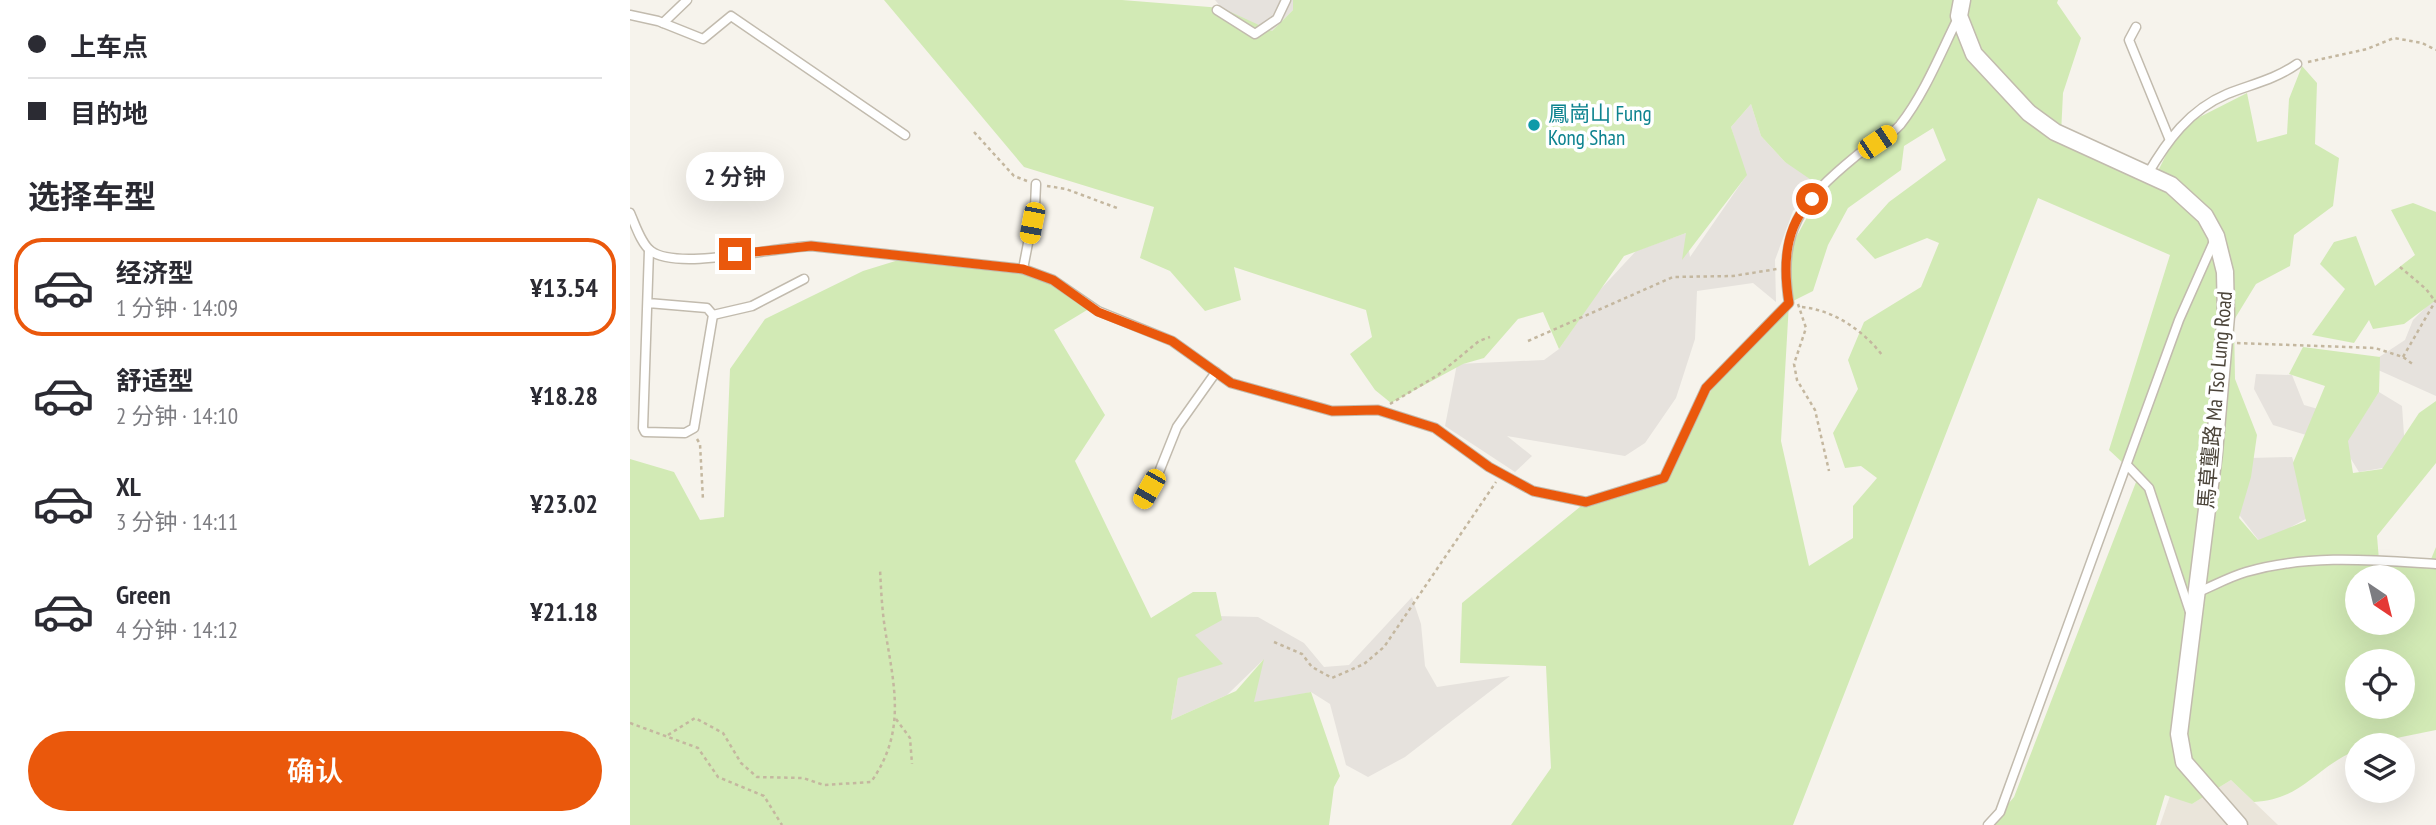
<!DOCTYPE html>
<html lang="zh">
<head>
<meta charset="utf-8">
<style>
  body { margin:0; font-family:"PT Sans Narrow","Noto Sans SC",sans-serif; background:#f7f7f7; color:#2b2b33; height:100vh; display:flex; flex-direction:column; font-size:26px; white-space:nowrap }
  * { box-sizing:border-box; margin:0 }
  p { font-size:23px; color:#7c7c81 }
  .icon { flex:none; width:38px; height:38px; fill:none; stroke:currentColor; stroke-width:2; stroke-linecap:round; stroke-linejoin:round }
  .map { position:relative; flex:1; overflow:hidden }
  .side { display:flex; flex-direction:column; background:#fff; width:630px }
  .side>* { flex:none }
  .top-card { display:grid; align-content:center; height:154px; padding:0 28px; background:#fff }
  .needle { width:46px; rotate:145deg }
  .controls { position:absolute; left:1715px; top:565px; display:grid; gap:14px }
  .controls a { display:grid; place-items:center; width:70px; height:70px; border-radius:50%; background:#fff; box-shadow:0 7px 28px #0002; font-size:35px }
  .end { position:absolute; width:32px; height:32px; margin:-16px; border:9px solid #ea580c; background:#fff; box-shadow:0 0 0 4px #fff }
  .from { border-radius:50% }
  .bubble { position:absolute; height:49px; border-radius:24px; background:#fff; box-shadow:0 7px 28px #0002; font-size:23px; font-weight:600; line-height:49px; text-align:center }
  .car { position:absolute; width:21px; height:42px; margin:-21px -10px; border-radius:9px; box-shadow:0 0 5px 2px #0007; background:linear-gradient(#f5c518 24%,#345 0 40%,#f5c518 0 76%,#345 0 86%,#f5c518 0) }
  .top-card b { display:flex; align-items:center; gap:24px; height:66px; font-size:26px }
  .top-card b+b { border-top:2px solid #e1e1e2 }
  .top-card i { width:18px; height:18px; background:#2b2b33 }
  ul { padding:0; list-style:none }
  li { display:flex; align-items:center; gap:21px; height:98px; margin:0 14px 10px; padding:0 14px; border:4px solid transparent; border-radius:28px }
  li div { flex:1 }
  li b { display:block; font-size:26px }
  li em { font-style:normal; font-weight:600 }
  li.on { border-color:#ea580c }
  li>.icon { width:63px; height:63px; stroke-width:1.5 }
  h2 { padding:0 28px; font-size:32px; line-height:84px }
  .cta { display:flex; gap:14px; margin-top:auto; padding:14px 28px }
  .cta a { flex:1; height:80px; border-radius:42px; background:#ea580c; color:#fff; font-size:28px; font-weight:600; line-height:80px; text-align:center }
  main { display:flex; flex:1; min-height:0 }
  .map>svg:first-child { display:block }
  .residential { fill:#eae5da }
  .industrial { fill:#e6e2dd }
  .green { fill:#d2eab5; fill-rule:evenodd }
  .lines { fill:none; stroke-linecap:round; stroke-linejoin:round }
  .service-casing { stroke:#c2bbae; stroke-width:11 }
  .minor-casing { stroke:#c2bbae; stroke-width:19 }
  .path { stroke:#c4b79f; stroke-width:2.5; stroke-dasharray:3.5 3.5; stroke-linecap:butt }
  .service { stroke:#fff; stroke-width:8 }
  .minor { stroke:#fff; stroke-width:16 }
  .route { stroke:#ea580c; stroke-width:9 }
  .culture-dot { fill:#0f9aa8; stroke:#fff; stroke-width:2.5 }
  .labels { text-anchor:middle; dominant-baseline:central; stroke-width:7; stroke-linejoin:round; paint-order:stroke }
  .culture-label { font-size:21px; fill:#0d838f; stroke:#fff; text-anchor:start }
  .street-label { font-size:21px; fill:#4b4439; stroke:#fff }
</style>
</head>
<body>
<main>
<section class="side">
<div class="top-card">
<b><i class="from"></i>上车点</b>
<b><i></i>目的地</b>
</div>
<h2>选择车型</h2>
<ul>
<li class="on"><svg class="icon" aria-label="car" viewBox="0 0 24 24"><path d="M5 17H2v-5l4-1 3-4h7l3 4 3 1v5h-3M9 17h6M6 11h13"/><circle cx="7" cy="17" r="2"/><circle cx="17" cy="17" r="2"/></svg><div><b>经济型</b><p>1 分钟 · 14:09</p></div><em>¥13.54</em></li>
<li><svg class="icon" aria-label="car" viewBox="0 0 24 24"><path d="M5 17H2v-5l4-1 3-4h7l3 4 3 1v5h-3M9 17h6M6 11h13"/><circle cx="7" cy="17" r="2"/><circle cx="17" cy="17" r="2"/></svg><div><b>舒适型</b><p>2 分钟 · 14:10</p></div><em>¥18.28</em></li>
<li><svg class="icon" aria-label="car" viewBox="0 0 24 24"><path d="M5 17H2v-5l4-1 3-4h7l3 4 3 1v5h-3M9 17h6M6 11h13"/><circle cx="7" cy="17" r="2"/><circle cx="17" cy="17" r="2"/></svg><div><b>XL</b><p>3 分钟 · 14:11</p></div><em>¥23.02</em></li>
<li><svg class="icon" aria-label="car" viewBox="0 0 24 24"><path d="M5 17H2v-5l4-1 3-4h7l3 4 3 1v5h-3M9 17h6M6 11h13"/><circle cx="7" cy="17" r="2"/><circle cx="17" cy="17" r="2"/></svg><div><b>Green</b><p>4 分钟 · 14:12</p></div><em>¥21.18</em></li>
</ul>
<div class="cta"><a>确认</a></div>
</section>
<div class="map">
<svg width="1806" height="825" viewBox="0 0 1806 825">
  <rect width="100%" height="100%" fill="#f6f3ec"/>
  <!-- residential -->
  <path class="residential" d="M1601 780 1648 825H1530L1541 793 1562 804Z"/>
  <!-- industrial -->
  <g class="industrial">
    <path d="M585 0H663V10L642 31 603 21Z"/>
    <path d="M1121 104 1131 136 1155 162 1192 181 1163 211 1145 260 1146 302 1123 283 1067 291 1065 339 1046 398 1015 443 995 456 877 436 902 456 885 472 815 426 827 364 914 360 929 349 968 292 1006 251 1056 233 1060 257 1116 176 1101 127Z"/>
    <path d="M1806 297V396L1737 365 1775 340 1783 320Z"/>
    <path d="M1626 374 1662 375 1674 405 1730 421 1749 392 1772 406 1776 464 1729 472 1713 446 1643 425 1624 389Z"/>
    <path d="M1662 457 1681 516 1661 527 1643 559 1607 512 1620 458Z"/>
    <path d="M782 597 791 624 795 666 807 687 880 676 775 757 738 777 716 765 700 704 681 692 621 707 633 660 597 695 541 720 548 678 565 634 586 616 628 617 674 643 694 667 719 665Z"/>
  </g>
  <!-- green -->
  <g class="green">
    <path d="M254 0H492L592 8 642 31 663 10V0H1428L1427 3 1451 38 1433 93 1431 134 1501 168 1521 185 1550 127 1617 93 1627 142 1657 134 1659 99 1672 66 1687 83 1685 144 1709 158 1703 206 1664 235 1660 266 1626 284 1604 320 1605 379 1627 435 1621 477 1609 518 1628 540 1676 521 1663 463 1695 386 1659 374 1673 347 1750 357 1749 392 1718 441 1723 473 1752 469 1789 413 1806 401V463L1747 536 1749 560 1799 564 1806 547V730L1727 746V750C1685 767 1674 799 1624 802L1601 780 1562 804 1535 795 1526 825H1360L1384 797 1508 477 1479 450 1540 255 1408 198 1163 825H881L921 768 916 666 830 663 832 603 956 502 1034 478 1090 374 1159 303 1157 254 1193 188 1155 162 1131 136 1121 104 1101 127 1117 175 1052 260 1056 233 994 256 929 349 913 312 888 319 854 358 833 364 761 403 745 390 720 354 742 337 736 310 604 267 611 300 575 311 540 271 510 258 524 207 394 167ZM1303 128 1316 160 1259 202 1226 239 1245 259 1297 238 1309 243 1291 287 1234 322 1218 360 1228 389 1203 433 1215 468 1231 466 1247 478 1223 506V538L1179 566 1151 441 1159 303 1183 291 1198 245 1218 208 1271 170 1274 146ZM1727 578H1773V623H1727ZM1727 662H1773V707H1727Z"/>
    <path d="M1783 203 1806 212V300L1774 324 1743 329 1739 320 1724 343 1682 335 1715 289 1690 264 1704 242 1726 236 1745 286 1785 255 1761 210Z"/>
    <path d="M285 255 400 272 462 307 424 330 475 415 445 461 521 618 563 592H586L592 620 565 635 593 664 548 678 541 720 606 691 634 659 624 702 681 692 710 776 704 787 699 825H0V459L44 472 70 520 94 517 100 369 135 319 233 271Z"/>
  </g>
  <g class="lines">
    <!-- service casing -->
    <g class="service-casing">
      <g id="service">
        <path d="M587 10 625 34 647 19 656 0"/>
        <path d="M0 15 28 21 73 39 101 16 275 135"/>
        <path d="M33 23 57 0"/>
        <path d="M1506 27 1499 40 1539 138"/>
        <path d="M1517 175C1537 141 1559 110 1597 94 1622 84 1644 80 1667 64"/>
        <path d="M0 213C5 224 11 244 21 251 47 271 145 247 181 246L393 269 423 280 468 311 542 341 601 383 702 411 748 410 805 428 859 467 903 491 956 502 1034 478 1076 388 1159 303C1148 230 1171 201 1226 156 1239 145 1259 138 1270 125 1295 93 1311 52 1329 16"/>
        <path d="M393 269 405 207 406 184"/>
        <path d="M18 303 77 308 83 315 64 428 55 433 15 432 13 428 19 250"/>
        <path d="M83 315 122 306 174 279"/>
        <path d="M1497 465 1519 488 1560 612"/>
        <path d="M511 502 527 477 547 427 586 372"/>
        <path d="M1566 593C1583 586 1599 577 1616 572 1679 554 1742 560 1806 564"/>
        <path d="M1358 825 1370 812 1549 320 1585 239"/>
      </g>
    </g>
    <!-- minor casing -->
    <g class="minor-casing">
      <path id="minor" d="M1332 0 1329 16 1344 54 1399 113 1425 132 1541 185 1575 216 1586 236 1595 272 1596 316 1584 453 1549 734 1554 762 1609 825"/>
    </g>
    <!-- path -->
    <g class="path">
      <path d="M1678 62 1737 49 1764 38 1792 43 1806 50"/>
      <path d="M344 132 384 176 397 181"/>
      <path d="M417 186 436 189 487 208"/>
      <path d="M1770 267 1796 289 1805 301"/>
      <path d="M1168 304 1176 328 1164 364 1167 380 1185 410 1199 471"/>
      <path d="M1172 307C1203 310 1233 330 1252 355"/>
      <path d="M898 341 1043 277 1103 276 1147 269"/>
      <path d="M1607 343 1745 348 1773 357 1784 365"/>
      <path d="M1773 357 1806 300"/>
      <path d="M760 404 808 375 849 341 860 337"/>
      <path d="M67 439 70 444 73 500"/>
      <path d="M644 642 672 654 682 667 702 678 734 664 754 647 866 482"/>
      <path d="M266 719 280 738 282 764"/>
      <path d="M0 723 68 748 88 777 134 796 152 825"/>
      <path d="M38 735 65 718 93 733 111 763 127 777 173 778 194 785 241 782C277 731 264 686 255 629 252 610 251 589 250 569"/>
    </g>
    <!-- service -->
    <use href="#service" class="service"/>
    <!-- minor -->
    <use href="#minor" class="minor"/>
  </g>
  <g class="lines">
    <!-- route -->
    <path class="route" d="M105 254 181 246 393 269 423 280 468 312 542 341 601 383 702 411 748 410 805 428 859 467 903 491 956 502 1034 478 1076 388 1159 303C1153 266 1154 227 1182 199"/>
  </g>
  <!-- markers -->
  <circle class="culture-dot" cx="904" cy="125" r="7"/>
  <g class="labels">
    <!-- culture labels -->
    <g class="culture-label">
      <text x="918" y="113">鳳崗山 Fung<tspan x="918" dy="24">Kong Shan</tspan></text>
    </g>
    <!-- street labels -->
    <g class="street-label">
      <text transform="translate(1585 400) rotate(-85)">馬草壟路 Ma Tso Lung Road</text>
    </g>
  </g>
</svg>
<div class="controls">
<a><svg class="needle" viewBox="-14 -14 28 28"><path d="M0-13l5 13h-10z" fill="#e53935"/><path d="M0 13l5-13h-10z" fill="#7c7c81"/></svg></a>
<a><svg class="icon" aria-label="locate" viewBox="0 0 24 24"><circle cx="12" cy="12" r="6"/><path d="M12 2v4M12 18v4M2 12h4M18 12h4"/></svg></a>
<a><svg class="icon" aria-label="layers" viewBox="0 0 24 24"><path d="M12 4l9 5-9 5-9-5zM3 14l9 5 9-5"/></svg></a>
</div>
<i class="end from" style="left:1182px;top:199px"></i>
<i class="end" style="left:105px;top:254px"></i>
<div class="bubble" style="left:56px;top:152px;width:98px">2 分钟</div>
<i class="car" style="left:1247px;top:142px;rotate:56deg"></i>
<i class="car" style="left:402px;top:223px;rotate:191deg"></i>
<i class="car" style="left:519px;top:489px;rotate:210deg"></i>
</div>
</main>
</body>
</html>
